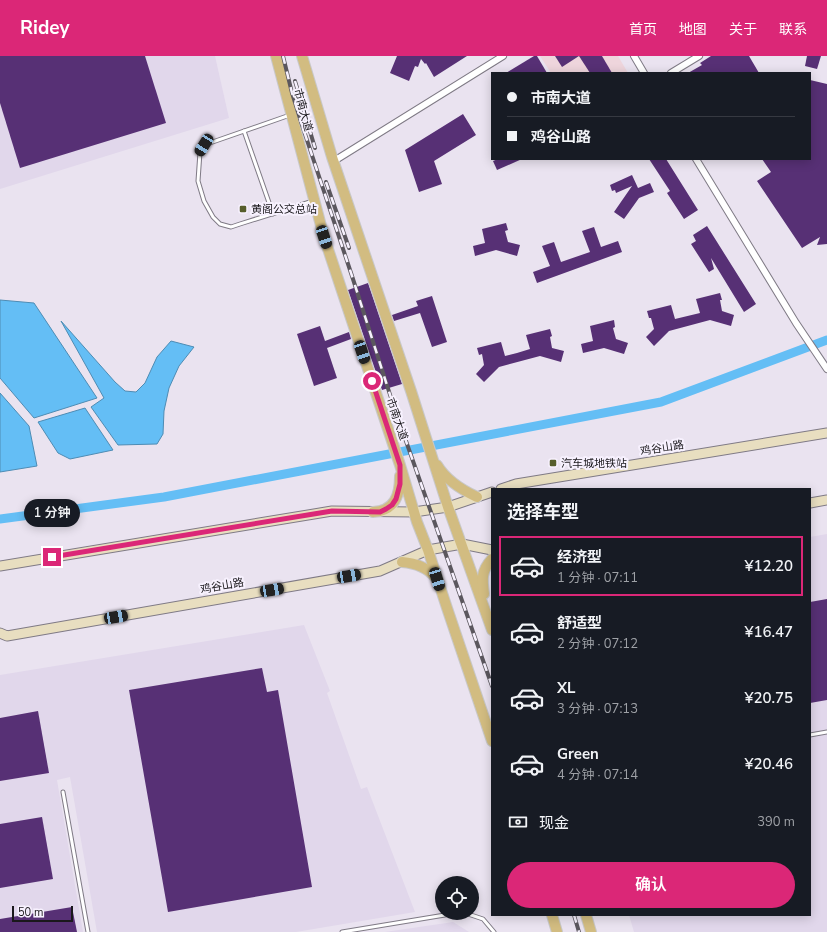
<!DOCTYPE html>
<html lang="zh">
<head>
<meta charset="utf-8">
<style>
  body { margin:0; font-family:"Nunito Sans","Noto Sans SC",sans-serif; background:#20242c; color:#f1f3f6; height:100vh; display:flex; flex-direction:column; font-size:15px; white-space:nowrap }
  * { box-sizing:border-box; margin:0 }
  p { font-size:13px; color:#9ea1a6 }
  .icon { flex:none; width:22px; height:22px; fill:none; stroke:currentColor; stroke-width:2; stroke-linecap:round; stroke-linejoin:round }
  .map { position:relative; flex:1; overflow:hidden }
  .drawer { position:absolute; left:491px; top:432px; width:320px; height:428px; display:flex; flex-direction:column; background:#171b24; border-radius:0px; box-shadow:0 2px 10px #0003 }
  .drawer>* { flex:none }
  .guide { position:absolute; left:491px; top:16px; width:320px; height:88px; border-radius:0px; box-shadow:0 2px 10px #0003; display:grid; align-content:center; height:88px; padding:0 16px; background:#171b24 }
  .fabs { position:absolute; left:435px; top:820px; display:grid; gap:8px }
  .fabs a { display:grid; place-items:center; width:44px; height:44px; border-radius:50%; background:#171b24; box-shadow:0 2px 10px #0003; font-size:20px }
  .scale { position:absolute; left:12px; bottom:10px; width:61px; box-sizing:border-box; padding-left:4px; border:2px solid #1a181c; border-top:0; font-size:11px; line-height:14px; white-space:nowrap; color:#1a181c; -webkit-text-stroke:3px #f7f1fe; paint-order:stroke }
  .end { position:absolute; width:18px; height:18px; margin:-9px; border:5px solid #db2777; background:#fff; box-shadow:0 0 0 2px #fff }
  .from { border-radius:50% }
  .bubble { position:absolute; height:28px; border-radius:14px; background:#171b24; box-shadow:0 2px 10px #0003; font-size:13px; font-weight:600; line-height:28px; text-align:center }
  .car { position:absolute; width:12px; height:24px; margin:-12px -6px; border-radius:5px; box-shadow:0 0 3px 1px #0007; background:linear-gradient(#222 24%,#8ab4d8 0 40%,#222 0 76%,#8ab4d8 0 86%,#222 0) }
  .guide b { display:flex; align-items:center; gap:14px; height:38px; font-size:15px }
  .guide b+b { border-top:1px solid #363941 }
  .guide i { width:10px; height:10px; background:#f1f3f6 }
  ul { padding:0; list-style:none }
  li { display:flex; align-items:center; gap:12px; height:60px; margin:0 8px 6px; padding:0 8px; border:2px solid transparent; border-radius:0px }
  li div { flex:1 }
  li b { display:block; font-size:15px }
  li em { font-style:normal; font-weight:600 }
  li.selected { border-color:#db2777 }
  li>.icon { width:36px; height:36px; stroke-width:1.5 }
  h2 { padding:0 16px; font-size:18px; line-height:48px }
  .pay { display:flex; align-items:center; gap:10px; height:44px; padding:0 16px; font-size:15px }
  .pay p { margin-inline-start:auto }
  .primary-button { display:flex; gap:8px; margin-top:auto; padding:8px 16px }
  .primary-button a { flex:1; height:46px; border-radius:24px; background:#db2777; color:#fff; font-size:16px; font-weight:600; line-height:46px; text-align:center }
  header { display:flex; align-items:center; gap:24px; box-sizing:border-box; height:56px; padding:0 20px; background:#db2777; color:#fff }
  header strong { font-size:19px }
  nav { display:flex; gap:22px; margin-inline-start:auto; font-size:14px }
  .map>svg:first-child { display:block }
  .built { fill:#e1d7eb }
  .education { fill:#eed5dc }
  .water { fill:#64bef5; stroke:#4e8cb4 }
  .lines { fill:none; stroke-linecap:round; stroke-linejoin:round }
  .canal { stroke:#64bef5; stroke-width:9 }
  .building { fill:#573075 }
  .lane-casing { stroke:#7f7a85; stroke-width:5 }
  .street-casing { stroke:#7f7a85; stroke-width:8 }
  .secondary-casing { stroke:#7f7a85; stroke-width:11 }
  .primary-casing { stroke:#c8c8c9; stroke-width:12 }
  .lane { stroke:#fff; stroke-width:3 }
  .street { stroke:#fff; stroke-width:6 }
  .secondary { stroke:#e8dec0; stroke-width:9 }
  .primary { stroke:#d2bc81; stroke-width:10 }
  .rail-casing { stroke:#5b575e; stroke-width:4 }
  .rail { stroke:#f7f1fe; stroke-width:2.5; stroke-dasharray:8; stroke-linecap:butt }
  .route { stroke:#db2777; stroke-width:5 }
  .poi-dot { fill:#565d2b; stroke:#f7f1fe; stroke-width:1.5 }
  .labels { text-anchor:middle; dominant-baseline:central; stroke-width:4; stroke-linejoin:round; paint-order:stroke }
  .street-label { font-size:11px; fill:#1a181c; stroke:#f7f1fe }
  .poi-label { font-size:11px; fill:#1a181c; stroke:#f7f1fe; text-anchor:start }
</style>
</head>
<body>
<header>
<strong>Ridey</strong>
<nav><a>首页</a><a>地图</a><a>关于</a><a>联系</a></nav>
</header>
<div class="map">
<svg width="827" height="876" viewBox="0 0 827 876">
  <rect width="100%" height="100%" fill="#eae3f0"/>
  <!-- built -->
  <g class="built">
    <path d="M0 0H215L229 62 0 133Z"/>
    <path d="M827 478V876H634L629 859H810V481Z"/>
    <path d="M304 569 330 635 327 637 361 733 367 731 415 856 296 876H97L70 721 57 724 83 876H0V619Z"/>
    <path d="M453 866 469 876H385Z"/>
  </g>
  <!-- education -->
  <path class="education" d="M540 0H618L628 17H551Z"/>
  <!-- water -->
  <g class="water">
    <path d="M0 244 34 247 97 342 34 362 0 322Z"/>
    <path d="M61 265 115 326 125 335 136 336 145 327 157 301 171 285 194 291 179 310 169 332 164 355 163 378 157 388 118 389 91 351 104 342Z"/>
    <path d="M0 337 29 370 37 410 0 416Z"/>
    <path d="M85 352 113 394 70 403 58 397 38 366Z"/>
  </g>
  <g class="lines">
    <!-- canal -->
    <path class="canal" d="M0 463 164 441 661 346 827 284"/>
  </g>
  <!-- building -->
  <g class="building">
    <path d="M0 0H145L166 67 20 112 0 47Z"/>
    <path d="M397 0H467L434 21 426 7 425 8 421 3 418 11 415 10 409 25 390 17Z"/>
    <path d="M534 0H537L547 17H506Z"/>
    <path d="M555 0H579L562 11Z"/>
    <path d="M579 0H602L612 17H590Z"/>
    <path d="M711 0H749L759 17H688L702 9 700 7Z"/>
    <path d="M807 0H821L817 13 805 10Z"/>
    <path d="M810 24 827 28V188L817 189 820 181 802 192 757 125 771 116 762 103H810Z"/>
    <path d="M463 58 476 79 434 105 442 128 419 136 405 94Z"/>
    <path d="M498 103H522L497 114 493 105Z"/>
    <path d="M649 103H666L698 154 684 163 667 137 670 135Z"/>
    <path d="M632 119 638 132 650 127 654 136 639 142 624 163 614 156 632 130 616 137 615 134 612 135 610 129Z"/>
    <path d="M506 167 508 174 505 175 508 186 520 189 517 200 496 194 475 200 473 190 485 187 482 173Z"/>
    <path d="M707 170 756 248 744 256 711 202 714 213 709 216 691 188 696 185 693 179Z"/>
    <path d="M594 171 601 191 618 185 622 196 537 227 533 216 550 210 542 190 554 186 561 206 590 196 582 175Z"/>
    <path d="M368 227 402 328 382 334 348 234Z"/>
    <path d="M720 237 722 244H720L722 255 734 259 731 270 710 264 669 275 654 290 646 281 654 273 651 262H649L647 255 671 249 675 263 700 257 696 243Z"/>
    <path d="M432 240 447 286 432 291 420 257 394 265 392 259 418 250 416 245Z"/>
    <path d="M614 264 615 271 613 272 616 283 628 287 624 298 604 292 583 297 581 288 593 285 590 270Z"/>
    <path d="M320 270 325 285 349 276 351 283 327 292 337 322 314 330 297 278Z"/>
    <path d="M550 273 552 280 550 281 552 292 564 295 561 306 540 300 499 311 484 326 476 318 484 309 482 298 479 299 477 292 501 286 505 300 517 297 530 293 526 279Z"/>
    <path d="M827 543V644L810 647V546Z"/>
    <path d="M262 612 267 636 278 634 312 831 168 856 129 634Z"/>
    <path d="M38 655 49 717 0 725V662Z"/>
    <path d="M42 761 53 823 0 832V768Z"/>
    <path d="M72 851 77 876H0V863Z"/>
  </g>
  <g class="lines">
    <!-- lane casing -->
    <g class="lane-casing">
      <g id="lane">
        <path d="M290 59 204 89 200 96 198 125 204 145 213 161 220 168 231 171 240 168 313 145"/>
        <path d="M244 75 273 158"/>
        <path d="M810 679 827 676"/>
        <path d="M63 736 88 876"/>
        <path d="M465 857 483 863 494 876"/>
        <path d="M342 876 457 857"/>
      </g>
    </g>
    <!-- street casing -->
    <g class="street-casing">
      <g id="street">
        <path d="M634 0 644 17"/>
        <path d="M671 17 699 0"/>
        <path d="M696 103 796 267 827 313"/>
        <path d="M334 105 503 0"/>
      </g>
    </g>
    <!-- secondary casing -->
    <g class="secondary-casing">
      <g id="secondary">
        <path d="M501 433 516 428 827 377"/>
        <path d="M810 447 827 444"/>
        <path d="M0 510 332 455 414 456 448 451 492 436"/>
        <path d="M0 577 7 580 380 515 428 494 462 488 492 494"/>
      </g>
    </g>
    <!-- primary casing -->
    <g class="primary-casing">
      <g id="primary">
        <path d="M276 0 324 181 400 409 417 466 428 494 447 552 492 685"/>
        <path d="M302 0 332 101 411 335 448 451 492 574"/>
        <path d="M437 409C446 424 462 434 477 441"/>
        <path d="M373 456C395 455 400 439 400 420"/>
        <path d="M402 506C416 507 427 511 436 522"/>
        <path d="M484 538C482 523 481 515 492 503"/>
        <path d="M552 859 557 876"/>
        <path d="M586 859 591 876"/>
      </g>
    </g>
    <!-- lane -->
    <use href="#lane" class="lane"/>
    <!-- street -->
    <use href="#street" class="street"/>
    <!-- secondary -->
    <use href="#secondary" class="secondary"/>
    <!-- primary -->
    <use href="#primary" class="primary"/>
    <!-- rail casing -->
    <g class="rail-casing">
      <g id="rail">
        <path d="M283 0 292 37 302 69 352 220 393 348 492 630"/>
        <path d="M295 25 315 92"/>
        <path d="M326 126 349 192"/>
        <path d="M574 859 579 876"/>
      </g>
    </g>
    <!-- rail -->
    <use href="#rail" class="rail"/>
  </g>
  <g class="lines">
    <!-- route -->
    <path class="route" d="M52 501 332 455 380 456 386 453 392 449 396 443 400 428V409L372 325"/>
  </g>
  <!-- markers -->
  <g class="poi-dot">
    <rect x="239" y="149" width="8" height="8" rx="2"/>
    <rect x="549" y="403" width="8" height="8" rx="2"/>
  </g>
  <g class="labels">
    <!-- street labels -->
    <g class="street-label">
      <text transform="translate(303 54) rotate(75)">市南大道</text>
      <text transform="translate(397 363) rotate(71)">市南大道</text>
      <text transform="translate(662 392) rotate(-9)">鸡谷山路</text>
      <text transform="translate(222 530) rotate(-10)">鸡谷山路</text>
    </g>
    <!-- poi labels -->
    <g class="poi-label">
      <text x="251" y="153">黄阁公交总站</text>
      <text x="561" y="407">汽车城地铁站</text>
    </g>
  </g>
</svg>
<div class="fabs">
<a><svg class="icon" aria-label="locate" viewBox="0 0 24 24"><circle cx="12" cy="12" r="6"/><path d="M12 2v4M12 18v4M2 12h4M18 12h4"/></svg></a>
</div>
<div class="scale">50 m</div>
<i class="end from" style="left:372px;top:325px"></i>
<i class="end" style="left:52px;top:501px"></i>
<div class="bubble" style="left:24px;top:443px;width:56px">1 分钟</div>
<i class="car" style="left:204px;top:89px;rotate:212deg"></i>
<i class="car" style="left:324px;top:181px;rotate:162deg"></i>
<i class="car" style="left:362px;top:296px;rotate:162deg"></i>
<i class="car" style="left:349px;top:520px;rotate:80deg"></i>
<i class="car" style="left:437px;top:523px;rotate:163deg"></i>
<i class="car" style="left:272px;top:534px;rotate:80deg"></i>
<i class="car" style="left:116px;top:561px;rotate:80deg"></i>
<div class="guide">
<b><i class="from"></i>市南大道</b>
<b><i></i>鸡谷山路</b>
</div>
<section class="drawer">
<h2>选择车型</h2>
<ul>
<li class="selected"><svg class="icon" aria-label="car" viewBox="0 0 24 24"><path d="M5 17H2v-5l4-1 3-4h7l3 4 3 1v5h-3M9 17h6M6 11h13"/><circle cx="7" cy="17" r="2"/><circle cx="17" cy="17" r="2"/></svg><div><b>经济型</b><p>1 分钟 · 07:11</p></div><em>¥12.20</em></li>
<li><svg class="icon" aria-label="car" viewBox="0 0 24 24"><path d="M5 17H2v-5l4-1 3-4h7l3 4 3 1v5h-3M9 17h6M6 11h13"/><circle cx="7" cy="17" r="2"/><circle cx="17" cy="17" r="2"/></svg><div><b>舒适型</b><p>2 分钟 · 07:12</p></div><em>¥16.47</em></li>
<li><svg class="icon" aria-label="car" viewBox="0 0 24 24"><path d="M5 17H2v-5l4-1 3-4h7l3 4 3 1v5h-3M9 17h6M6 11h13"/><circle cx="7" cy="17" r="2"/><circle cx="17" cy="17" r="2"/></svg><div><b>XL</b><p>3 分钟 · 07:13</p></div><em>¥20.75</em></li>
<li><svg class="icon" aria-label="car" viewBox="0 0 24 24"><path d="M5 17H2v-5l4-1 3-4h7l3 4 3 1v5h-3M9 17h6M6 11h13"/><circle cx="7" cy="17" r="2"/><circle cx="17" cy="17" r="2"/></svg><div><b>Green</b><p>4 分钟 · 07:14</p></div><em>¥20.46</em></li>
</ul>
<div class="pay"><svg class="icon" aria-label="cash" viewBox="0 0 24 24"><path d="M3 7h18v10H3z"/><circle cx="12" cy="12" r="2"/></svg>现金<p>390 m</p></div>
<div class="primary-button"><a>确认</a></div>
</section>
</div>
</body>
</html>
